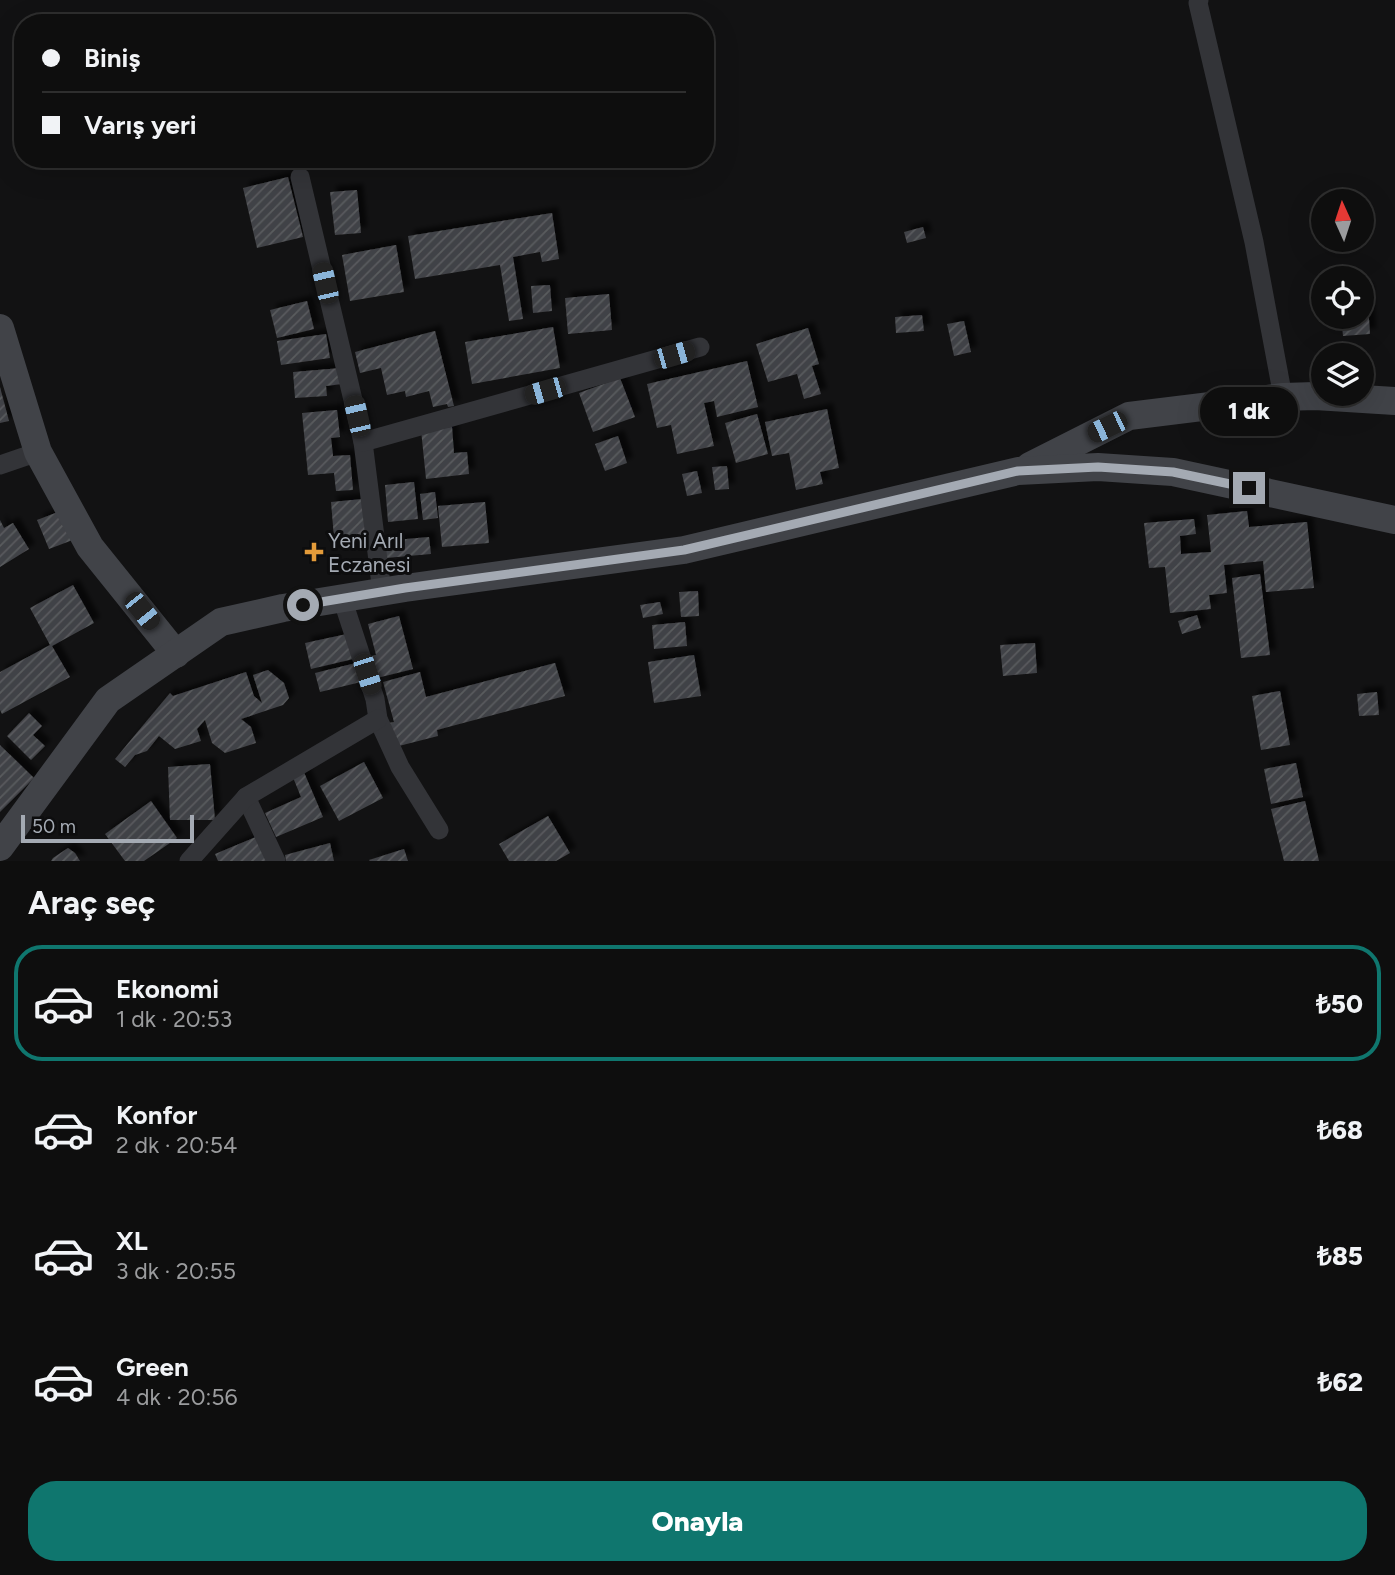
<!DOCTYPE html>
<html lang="tr">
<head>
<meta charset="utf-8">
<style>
  body { margin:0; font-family:Figtree,sans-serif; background:#1c1c1c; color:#f1f3f6; height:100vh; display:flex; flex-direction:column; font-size:26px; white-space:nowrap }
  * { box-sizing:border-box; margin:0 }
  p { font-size:23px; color:#9b9c9e }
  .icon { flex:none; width:38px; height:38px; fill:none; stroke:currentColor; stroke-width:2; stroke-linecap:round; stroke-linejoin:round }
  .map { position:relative; height:861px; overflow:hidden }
  .sheet { display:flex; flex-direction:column; background:#0e0e0e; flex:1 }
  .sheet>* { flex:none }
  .guide { position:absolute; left:14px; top:14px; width:700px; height:154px; border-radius:28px; box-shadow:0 7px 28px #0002,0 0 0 2px #2e2e2e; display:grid; align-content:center; height:154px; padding:0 28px; background:#0e0e0e }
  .needle { width:46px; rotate:357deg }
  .controls { position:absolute; left:1311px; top:189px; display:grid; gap:14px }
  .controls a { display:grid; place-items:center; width:63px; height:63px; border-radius:50%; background:#0e0e0e; box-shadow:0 7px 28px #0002,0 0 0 2px #2e2e2e; font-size:35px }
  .scale { position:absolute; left:21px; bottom:18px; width:173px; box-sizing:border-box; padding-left:7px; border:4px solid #a4aab3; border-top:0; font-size:19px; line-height:24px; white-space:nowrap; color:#a4aab3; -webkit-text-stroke:5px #0d0d0e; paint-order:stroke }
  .end { position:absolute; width:32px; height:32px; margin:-16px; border:9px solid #a4aab3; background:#111; box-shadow:0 0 0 4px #111 }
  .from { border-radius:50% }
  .bubble { position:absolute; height:49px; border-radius:24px; background:#0e0e0e; box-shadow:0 7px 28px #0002,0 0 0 2px #2e2e2e; font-size:23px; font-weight:800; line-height:49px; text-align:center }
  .car { position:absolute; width:21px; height:42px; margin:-21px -10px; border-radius:9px; box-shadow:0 0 5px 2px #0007; background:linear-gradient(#222 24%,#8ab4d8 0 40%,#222 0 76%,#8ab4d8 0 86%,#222 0) }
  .guide b { display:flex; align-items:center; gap:24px; height:66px; font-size:26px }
  .guide b+b { border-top:2px solid #2e2e2e }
  .guide i { width:18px; height:18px; background:#f1f3f6 }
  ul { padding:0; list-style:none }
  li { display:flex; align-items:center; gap:21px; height:116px; margin:0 14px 10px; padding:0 14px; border:4px solid transparent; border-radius:28px }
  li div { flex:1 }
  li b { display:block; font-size:26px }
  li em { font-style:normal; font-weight:800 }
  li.active { border-color:#0f766e }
  li>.icon { width:63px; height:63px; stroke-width:1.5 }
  h2 { padding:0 28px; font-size:32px; line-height:84px }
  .button { display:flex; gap:14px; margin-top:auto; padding:14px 28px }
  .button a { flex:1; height:80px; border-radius:28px; background:#0f766e; color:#fff; font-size:28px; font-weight:800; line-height:80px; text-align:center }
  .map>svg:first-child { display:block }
  .building { fill:url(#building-hatch); filter:url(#shadow) }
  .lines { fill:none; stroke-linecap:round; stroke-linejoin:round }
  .street { stroke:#333438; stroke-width:19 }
  .secondary { stroke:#414348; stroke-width:28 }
  .route { stroke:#a4aab3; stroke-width:9 }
  .poi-dot { fill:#e39b3a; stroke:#0d0d0e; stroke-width:2.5 }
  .labels { text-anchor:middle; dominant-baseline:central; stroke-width:6; stroke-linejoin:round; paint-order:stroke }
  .poi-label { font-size:21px; fill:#a4aab3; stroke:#0d0d0e; text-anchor:start }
</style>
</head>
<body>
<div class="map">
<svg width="1395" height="861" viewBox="0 0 1395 861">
  <defs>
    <pattern id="building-hatch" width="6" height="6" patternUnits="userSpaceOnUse" patternTransform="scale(1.75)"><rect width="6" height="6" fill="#414246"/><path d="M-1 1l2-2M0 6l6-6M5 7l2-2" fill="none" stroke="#595b5e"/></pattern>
    <filter id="shadow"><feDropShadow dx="6" dy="-6" stdDeviation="2" flood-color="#0009"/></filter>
  </defs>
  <rect width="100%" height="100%" fill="#121213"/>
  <!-- building -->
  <g class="building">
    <path d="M288 177 303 237 257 248 243 188Z"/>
    <path d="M357 190 361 233 335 235 330 192Z"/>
    <path d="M552 213 559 259 542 262 540 252 513 257 523 319 509 321 500 265 415 279 408 236Z"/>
    <path d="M923 227 926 238 907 243 904 232Z"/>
    <path d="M396 245 404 292 350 301 342 255Z"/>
    <path d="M550 285 552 311 533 313 531 286Z"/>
    <path d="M1362 289H1367L1370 334 1343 336 1341 317H1362Z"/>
    <path d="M609 294 612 330 568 334 565 298Z"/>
    <path d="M307 301 314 329 277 338 270 310Z"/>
    <path d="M922 315 924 331 896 333 895 317Z"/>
    <path d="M964 321 971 352 954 356 947 324Z"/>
    <path d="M553 327 560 368 472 384 465 342Z"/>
    <path d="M808 328 819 364 812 366 821 394 804 399 797 374 768 382 756 344Z"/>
    <path d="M435 331 454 406 448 407 447 404 433 407 429 391 406 397 405 391 387 395 381 368 360 373 355 352Z"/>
    <path d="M326 334 330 358 281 365 277 341Z"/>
    <path d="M747 361 758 407 717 417 714 401 704 403 714 446 677 454 671 425 657 428 647 384Z"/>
    <path d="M341 368 342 384 326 386 327 396 295 398 293 372Z"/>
    <path d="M620 378 635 417 593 432 579 393Z"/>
    <path d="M0 387 9 421 0 423Z"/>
    <path d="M827 409 839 468 820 472 823 484 796 490 789 453 772 456 765 422Z"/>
    <path d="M337 410 340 437 331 438 333 456 350 455 353 490 336 491 334 473 308 475 302 413Z"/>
    <path d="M757 414 768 454 736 463 725 423Z"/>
    <path d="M452 427 454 453 467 452 469 474 426 479 421 430Z"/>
    <path d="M618 436 627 463 605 471 595 444Z"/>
    <path d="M727 466 729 489 715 490 712 467Z"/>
    <path d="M697 471 702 493 687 496 682 474Z"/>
    <path d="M414 482 418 519 388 522 385 485Z"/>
    <path d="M435 492 438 518 423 520 420 494Z"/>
    <path d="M363 499 366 535 334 538 331 502Z"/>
    <path d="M485 502 489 543 442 547 438 506Z"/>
    <path d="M66 509 78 538 49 549 37 520Z"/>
    <path d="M1247 511 1249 527 1307 522 1314 588 1266 592 1263 561 1224 565 1227 593 1209 595 1211 609 1170 613 1165 567 1149 568 1144 523 1194 519 1196 534 1180 536 1181 554 1211 552 1207 515Z"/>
    <path d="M0 520 4 528 13 523 29 549 0 567Z"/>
    <path d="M429 537 431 554 386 558 384 541Z"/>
    <path d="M1260 574 1270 655 1241 658 1232 578Z"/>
    <path d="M73 585 94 623 52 646 70 677 2 714 0 710V672L50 645 30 608Z"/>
    <path d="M698 591 699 616 681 617 679 592Z"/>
    <path d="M660 602 663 614 643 618 640 605Z"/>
    <path d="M1197 615 1201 628 1182 634 1178 621Z"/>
    <path d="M399 616 413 669 377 678 371 656 376 655 368 624Z"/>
    <path d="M685 622 687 646 654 649 652 625Z"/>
    <path d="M347 634 353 659 311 669 305 643Z"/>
    <path d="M1035 643 1037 673 1003 676 1000 645Z"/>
    <path d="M694 655 701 696 654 703 648 662Z"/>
    <path d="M360 662 365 681 320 692 315 673Z"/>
    <path d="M555 663 565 696 437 730 438 736 395 747 388 723 394 722 383 682 420 672 426 697Z"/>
    <path d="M268 670 284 683 289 698 283 705 241 719 251 727 256 743 225 753 212 743 205 720 197 729 201 741 175 749 159 736 147 751 135 755 125 767 115 759 170 693 173 696 246 672 254 696 262 703 253 675Z"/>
    <path d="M1280 691 1290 745 1261 750 1252 696Z"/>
    <path d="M1377 692 1379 715 1359 716 1357 694Z"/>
    <path d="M29 713 42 726 33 735 45 746 31 760 7 736Z"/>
    <path d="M0 745 34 778 0 812Z"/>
    <path d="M364 762 383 798 339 821 320 786Z"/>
    <path d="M1296 763 1303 797 1271 804 1264 769Z"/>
    <path d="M210 764 215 820H170L168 767Z"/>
    <path d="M303 770 323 817 276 837 265 813 301 797 292 775Z"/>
    <path d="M151 801 177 838 144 861H125L105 834Z"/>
    <path d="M1305 801 1319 861H1284L1271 809Z"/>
    <path d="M548 816 570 853 556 861H509L499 844Z"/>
    <path d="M258 836 268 861H218L215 854Z"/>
    <path d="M330 843 334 861H286L285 855Z"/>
    <path d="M68 848 75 853 80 861H51L53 858Z"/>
    <path d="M404 849 408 861H370L369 860Z"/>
  </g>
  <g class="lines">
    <!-- street -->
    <g class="street">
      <path d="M1199 0 1198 3 1254 242 1283 397"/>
      <path d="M300 177 363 442 382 592"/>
      <path d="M363 442 700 347"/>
      <path d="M0 465 38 452"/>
      <path d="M342 598 375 699 378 719 400 767 439 830"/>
      <path d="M246 797 276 861"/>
      <path d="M189 861 246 797 378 719"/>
    </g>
    <!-- secondary -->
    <g class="secondary">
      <path d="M0 328 38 452 90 547 176 654"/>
      <path d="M1030 466 1129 416 1283 397 1315 396 1395 401"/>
      <path d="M0 847 108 700 221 622 283 608 405 588 684 550 1018 471 1098 467 1173 472 1395 520"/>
    </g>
  </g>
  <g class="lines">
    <!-- route -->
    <path class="route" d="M303 605 405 588 684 550 1018 471 1098 467 1173 472 1249 488"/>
  </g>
  <!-- markers -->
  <path class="poi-dot" d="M310.5 541.5h7v7h7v7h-7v7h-7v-7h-7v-7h7z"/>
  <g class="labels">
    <!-- poi labels -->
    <g class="poi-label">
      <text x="328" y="540">Yeni Arıl<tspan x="328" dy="24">Eczanesi</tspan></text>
    </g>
  </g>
</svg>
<div class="controls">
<a><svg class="needle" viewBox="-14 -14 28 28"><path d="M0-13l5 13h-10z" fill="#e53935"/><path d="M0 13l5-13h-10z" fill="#9b9c9e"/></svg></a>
<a><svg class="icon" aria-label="locate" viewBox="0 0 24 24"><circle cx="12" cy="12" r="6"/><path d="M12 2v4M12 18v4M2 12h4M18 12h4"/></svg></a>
<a><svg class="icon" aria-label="layers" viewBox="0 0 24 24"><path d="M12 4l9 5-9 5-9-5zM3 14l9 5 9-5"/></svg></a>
</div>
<div class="scale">50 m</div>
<i class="end from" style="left:303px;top:605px"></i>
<i class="end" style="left:1249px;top:488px"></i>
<div class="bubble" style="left:1200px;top:387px;width:98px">1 dk</div>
<i class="car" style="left:325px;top:283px;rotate:347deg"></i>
<i class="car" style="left:674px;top:355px;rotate:74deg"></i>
<i class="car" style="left:545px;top:391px;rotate:254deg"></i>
<i class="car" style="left:357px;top:416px;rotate:347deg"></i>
<i class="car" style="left:1107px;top:427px;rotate:244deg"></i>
<i class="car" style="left:142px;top:611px;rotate:141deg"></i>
<i class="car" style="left:367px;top:674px;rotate:162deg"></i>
<div class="guide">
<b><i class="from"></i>Biniş</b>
<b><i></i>Varış yeri</b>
</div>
</div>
<section class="sheet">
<h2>Araç seç</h2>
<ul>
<li class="active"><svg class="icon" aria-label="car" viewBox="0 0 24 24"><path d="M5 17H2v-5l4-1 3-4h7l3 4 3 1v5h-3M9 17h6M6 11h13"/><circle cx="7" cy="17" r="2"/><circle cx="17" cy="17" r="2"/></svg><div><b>Ekonomi</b><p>1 dk · 20:53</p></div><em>₺50</em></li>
<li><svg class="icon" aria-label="car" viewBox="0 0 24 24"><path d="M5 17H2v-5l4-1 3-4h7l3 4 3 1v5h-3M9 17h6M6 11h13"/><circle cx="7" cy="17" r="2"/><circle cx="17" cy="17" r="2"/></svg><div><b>Konfor</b><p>2 dk · 20:54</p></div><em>₺68</em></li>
<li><svg class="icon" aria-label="car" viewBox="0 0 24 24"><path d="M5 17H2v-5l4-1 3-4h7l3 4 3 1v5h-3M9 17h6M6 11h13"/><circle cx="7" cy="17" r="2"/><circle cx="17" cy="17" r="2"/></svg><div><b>XL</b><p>3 dk · 20:55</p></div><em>₺85</em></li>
<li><svg class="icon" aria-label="car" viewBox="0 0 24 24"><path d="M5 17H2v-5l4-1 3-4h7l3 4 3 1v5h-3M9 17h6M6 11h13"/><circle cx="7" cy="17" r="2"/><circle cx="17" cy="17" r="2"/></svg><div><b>Green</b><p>4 dk · 20:56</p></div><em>₺62</em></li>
</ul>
<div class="button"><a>Onayla</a></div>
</section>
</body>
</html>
